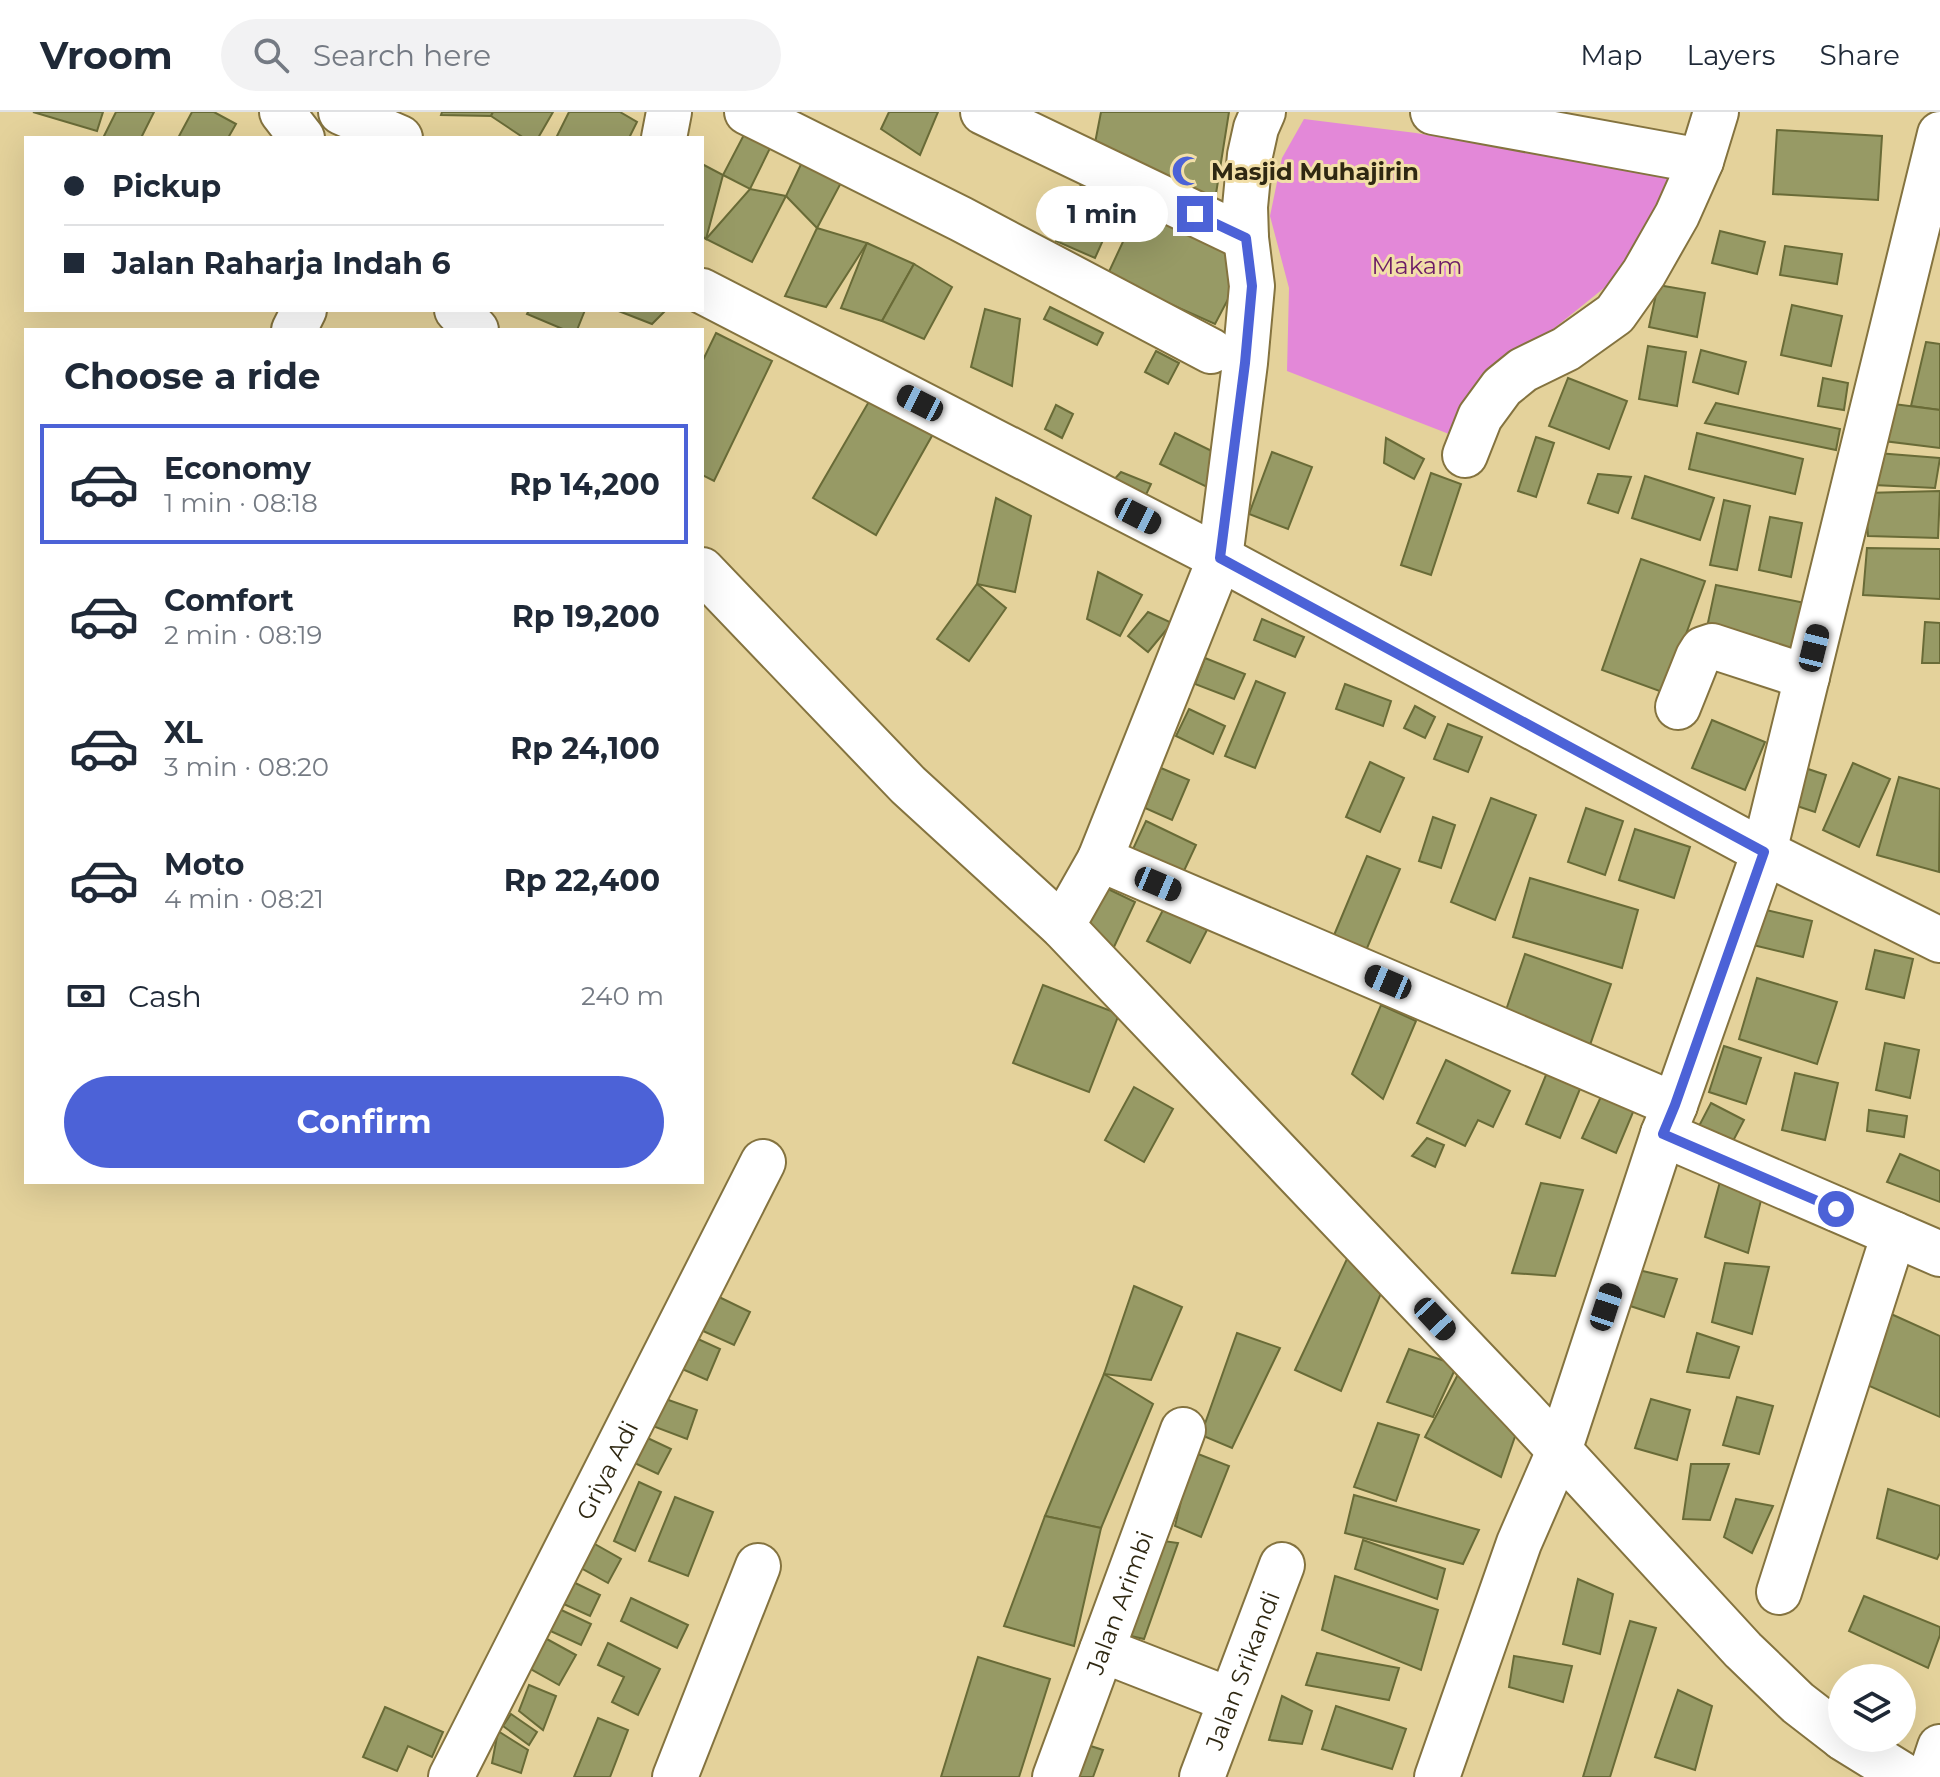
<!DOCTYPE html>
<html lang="en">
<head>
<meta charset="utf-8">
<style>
  body { margin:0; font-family:Montserrat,sans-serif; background:#f2f2f3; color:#1f2937; height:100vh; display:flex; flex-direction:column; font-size:30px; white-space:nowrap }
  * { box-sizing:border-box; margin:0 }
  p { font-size:26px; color:#747a83 }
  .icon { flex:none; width:44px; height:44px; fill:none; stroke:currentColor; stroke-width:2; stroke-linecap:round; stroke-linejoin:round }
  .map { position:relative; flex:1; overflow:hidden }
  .drawer { position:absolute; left:24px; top:216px; width:680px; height:856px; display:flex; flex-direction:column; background:#fff; border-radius:0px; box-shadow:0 8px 32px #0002 }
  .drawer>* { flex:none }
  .guide { position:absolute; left:24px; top:24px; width:680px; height:176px; border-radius:0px; box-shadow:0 8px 32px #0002; display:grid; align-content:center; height:176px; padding:0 40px; background:#fff }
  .fabs { position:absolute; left:1828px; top:1552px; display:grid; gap:16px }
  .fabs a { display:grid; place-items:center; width:88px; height:88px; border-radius:50%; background:#fff; box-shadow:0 8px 32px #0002; font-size:40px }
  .end { position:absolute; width:36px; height:36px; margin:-18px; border:10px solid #4c62d7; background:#fff; box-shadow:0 0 0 4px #fff }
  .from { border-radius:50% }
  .bubble { position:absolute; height:56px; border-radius:28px; background:#fff; box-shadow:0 8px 32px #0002; font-size:26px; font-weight:700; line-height:56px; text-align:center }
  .car { position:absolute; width:24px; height:48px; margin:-24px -12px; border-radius:10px; box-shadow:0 0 6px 2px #0007; background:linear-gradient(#222 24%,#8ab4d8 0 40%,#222 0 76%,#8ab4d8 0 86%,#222 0) }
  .guide b { display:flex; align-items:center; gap:28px; height:76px; font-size:30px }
  .guide b+b { border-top:2px solid #e0e1e3 }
  .guide i { width:20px; height:20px; background:#1f2937 }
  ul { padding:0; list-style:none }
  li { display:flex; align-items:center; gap:24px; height:120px; margin:0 16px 12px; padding:0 24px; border:4px solid transparent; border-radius:0px }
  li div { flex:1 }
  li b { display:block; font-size:30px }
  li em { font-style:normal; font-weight:700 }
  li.on { border-color:#4c62d7 }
  li>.icon { width:72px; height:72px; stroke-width:1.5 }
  h2 { padding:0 40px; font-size:36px; line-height:96px }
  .pay { display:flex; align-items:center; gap:20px; height:88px; padding:0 40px; font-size:30px }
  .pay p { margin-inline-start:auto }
  .primary-button { display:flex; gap:16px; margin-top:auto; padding:16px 40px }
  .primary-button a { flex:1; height:92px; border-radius:48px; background:#4c62d7; color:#fff; font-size:32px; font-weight:700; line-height:92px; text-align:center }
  header { display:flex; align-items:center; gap:48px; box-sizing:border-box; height:112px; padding:0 40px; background:#fff; border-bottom:2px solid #e0e1e3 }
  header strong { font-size:38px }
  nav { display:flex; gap:44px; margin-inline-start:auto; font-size:28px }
  .search { width:560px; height:72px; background:#f2f2f3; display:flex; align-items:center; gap:20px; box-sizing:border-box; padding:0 28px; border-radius:44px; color:#747a83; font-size:30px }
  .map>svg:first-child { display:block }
  .green { fill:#e388d8 }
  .building { fill:#979a65; stroke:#696b37; stroke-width:2 }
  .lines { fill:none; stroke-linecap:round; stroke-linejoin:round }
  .minor-casing { stroke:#84733f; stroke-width:48 }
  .major-casing { stroke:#84733f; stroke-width:48 }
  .minor { stroke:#fff; stroke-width:44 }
  .major { stroke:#fff; stroke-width:44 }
  .route { stroke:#4c62d7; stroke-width:10 }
  .labels { text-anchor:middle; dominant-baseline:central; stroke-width:6; stroke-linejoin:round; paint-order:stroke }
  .poi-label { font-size:24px; font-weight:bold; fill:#2f2812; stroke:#f2dfa8; text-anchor:start }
  .park-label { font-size:24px; fill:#6c1b66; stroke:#f2dfa8 }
  .street-label { font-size:24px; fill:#2f2812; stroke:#f2dfa8 }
</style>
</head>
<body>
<header>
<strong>Vroom</strong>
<div class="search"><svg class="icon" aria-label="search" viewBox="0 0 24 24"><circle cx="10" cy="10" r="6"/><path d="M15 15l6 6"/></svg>Search here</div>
<nav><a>Map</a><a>Layers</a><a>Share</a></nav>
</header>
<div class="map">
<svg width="1940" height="1665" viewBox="0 0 1940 1665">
  <rect width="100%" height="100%" fill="#e4d29b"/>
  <!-- green -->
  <path class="green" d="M1304 7 1416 21 1678 66 1614 168 1552 218 1493 259 1460 296 1449 322 1287 259 1289 176 1270 104 1282 46Z"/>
  <!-- building -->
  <g class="building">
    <path d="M33 0H103L97 19Z"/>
    <path d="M116 0H154L141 26H103Z"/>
    <path d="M192 0H214L236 12 228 26H178Z"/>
    <path d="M442 0H493L491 4 441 3Z"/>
    <path d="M493 0H553L538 26H524L491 4Z"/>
    <path d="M569 0H620L637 10 629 26H556Z"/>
    <path d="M889 0H938L920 43 881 17Z"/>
    <path d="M1101 0H1229L1215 88 1095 31Z"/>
    <path d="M748 15 774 28 750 77 723 63Z"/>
    <path d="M1777 18 1882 24 1878 88 1773 82Z"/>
    <path d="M804 46 843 67 817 116 786 84Z"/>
    <path d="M702 52 723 63 706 127 702 124Z"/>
    <path d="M1083 68 1137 93 1131 106 1116 99 1095 146 1056 129Z"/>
    <path d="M750 77 786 84 752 150 706 127Z"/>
    <path d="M1142 89 1246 153 1215 212 1107 164Z"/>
    <path d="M817 116 867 131 826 195 785 184Z"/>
    <path d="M1720 119 1765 130 1757 162 1712 151Z"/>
    <path d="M867 131 914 152 882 209 841 196Z"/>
    <path d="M1785 134 1842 142 1837 172 1780 163Z"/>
    <path d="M914 152 952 175 924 227 882 209Z"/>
    <path d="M1658 173 1705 181 1697 225 1649 215Z"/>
    <path d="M1792 193 1842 204 1831 254 1781 243Z"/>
    <path d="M1050 195 1103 221 1097 233 1044 207Z"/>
    <path d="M985 197 1020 207 1012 274 971 255Z"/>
    <path d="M529 198H585L577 218H565L527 202Z"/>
    <path d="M616 198H666L652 212Z"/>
    <path d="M716 221 772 249 714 369 702 363V250Z"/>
    <path d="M1926 230 1940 232V298L1911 294Z"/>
    <path d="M1648 234 1686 240 1677 294 1639 287Z"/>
    <path d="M1701 238 1746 250 1738 282 1693 270Z"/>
    <path d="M1156 239 1179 251 1168 272 1145 260Z"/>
    <path d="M1568 266 1627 289 1609 337 1549 314Z"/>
    <path d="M1823 266 1848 271 1844 298 1818 294Z"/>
    <path d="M871 286 933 322 876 423 813 386Z"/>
    <path d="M1716 291 1840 317 1836 338 1705 311Z"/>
    <path d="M1886 291 1940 298V336L1884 329Z"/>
    <path d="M1056 293 1073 302 1062 326 1045 317Z"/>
    <path d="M1175 321 1222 344 1207 375 1160 352Z"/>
    <path d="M1697 321 1803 347 1795 382 1689 357Z"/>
    <path d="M1536 325 1554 331 1536 385 1518 379Z"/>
    <path d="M1386 326 1424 347 1414 367 1384 351Z"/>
    <path d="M1272 340 1312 355 1288 417 1249 402Z"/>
    <path d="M1877 341 1940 346 1935 376 1874 373Z"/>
    <path d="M1121 360 1151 372 1144 387 1109 373Z"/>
    <path d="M1431 361 1461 372 1431 463 1401 453Z"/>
    <path d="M1598 362 1631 365 1618 401 1588 391Z"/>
    <path d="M1645 364 1714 386 1700 428 1632 406Z"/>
    <path d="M1940 379 1938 426 1868 424 1865 381Z"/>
    <path d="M996 386 1031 404 1015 480 977 472Z"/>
    <path d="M1724 388 1750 394 1737 458 1710 453Z"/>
    <path d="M1770 405 1802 411 1791 465 1759 458Z"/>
    <path d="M1867 436 1940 437V487L1863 483Z"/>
    <path d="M1641 447 1705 469 1665 581 1602 558Z"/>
    <path d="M1098 460 1142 483 1120 524 1087 507Z"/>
    <path d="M977 472 1006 496 969 549 937 527Z"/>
    <path d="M1716 473 1805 491 1795 539 1706 520Z"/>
    <path d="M1148 500 1172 511 1148 540 1128 524Z"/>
    <path d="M1262 507 1304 525 1295 545 1254 528Z"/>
    <path d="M1925 510 1940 511V551H1922Z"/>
    <path d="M1205 546 1245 562 1234 587 1195 572Z"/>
    <path d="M1256 569 1285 581 1255 656 1225 644Z"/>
    <path d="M1345 572 1391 589 1383 614 1336 597Z"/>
    <path d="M1415 594 1435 605 1425 626 1404 616Z"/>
    <path d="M1189 597 1225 614 1213 642 1176 624Z"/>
    <path d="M1712 608 1765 630 1745 678 1692 656Z"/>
    <path d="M1448 612 1482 625 1468 660 1434 647Z"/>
    <path d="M1370 650 1404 666 1380 720 1346 705Z"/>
    <path d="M1853 651 1890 667 1859 735 1823 718Z"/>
    <path d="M1802 655 1826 663 1815 700 1791 692Z"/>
    <path d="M1161 656 1189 668 1172 708 1145 696Z"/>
    <path d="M1899 665 1940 677 1939 760 1877 743Z"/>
    <path d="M1491 686 1536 703 1495 808 1451 790Z"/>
    <path d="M1586 696 1623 709 1605 763 1568 750Z"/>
    <path d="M1433 705 1455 713 1441 756 1419 749Z"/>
    <path d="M1146 709 1196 733 1183 761 1133 737Z"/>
    <path d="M1635 717 1690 735 1674 786 1619 768Z"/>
    <path d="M1367 744 1400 757 1365 841 1332 828Z"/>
    <path d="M1530 766 1638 798 1622 856 1513 825Z"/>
    <path d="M1106 776 1135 790 1113 837 1088 815Z"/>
    <path d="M1164 796 1207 818 1190 851 1147 829Z"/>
    <path d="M1762 797 1812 809 1803 845 1753 833Z"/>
    <path d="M1875 838 1913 847 1904 886 1866 877Z"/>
    <path d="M1525 842 1611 872 1590 933 1504 904Z"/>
    <path d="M1757 866 1837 890 1817 952 1739 927Z"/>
    <path d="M1043 873 1119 902 1089 980 1013 951Z"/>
    <path d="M1381 893 1416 909 1383 987 1352 962Z"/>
    <path d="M1885 931 1919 938 1910 986 1876 978Z"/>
    <path d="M1724 934 1761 946 1746 992 1709 980Z"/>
    <path d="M1446 948 1510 979 1493 1015 1478 1008 1465 1034 1417 1011Z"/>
    <path d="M1548 958 1582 972 1560 1026 1526 1012Z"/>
    <path d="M1795 961 1838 971 1825 1028 1782 1018Z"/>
    <path d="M1134 975 1173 997 1144 1050 1105 1028Z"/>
    <path d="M1604 978 1636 993 1616 1041 1582 1026Z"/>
    <path d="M1711 991 1744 1008 1732 1031 1699 1014Z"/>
    <path d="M1869 998 1907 1004 1904 1025 1867 1019Z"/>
    <path d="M1427 1026 1444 1033 1435 1055 1412 1044Z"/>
    <path d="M1900 1042 1940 1059V1090L1887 1070Z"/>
    <path d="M1721 1066 1764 1076 1748 1141 1705 1125Z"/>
    <path d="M1541 1071 1583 1078 1555 1164 1512 1161Z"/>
    <path d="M1354 1132 1386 1169 1341 1279 1295 1258Z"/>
    <path d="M1725 1151 1769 1155 1752 1222 1712 1210Z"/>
    <path d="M1630 1156 1677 1167 1664 1205 1621 1191Z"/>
    <path d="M1134 1174 1182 1195 1151 1268 1104 1262Z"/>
    <path d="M719 1185 750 1200 734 1233 703 1219Z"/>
    <path d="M1880 1197 1940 1224V1305L1858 1269Z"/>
    <path d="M1237 1221 1280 1236 1232 1336 1201 1323Z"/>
    <path d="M1697 1221 1739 1235 1729 1266 1687 1260Z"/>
    <path d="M687 1222 720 1237 707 1268 673 1253Z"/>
    <path d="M1409 1237 1457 1253 1433 1305 1387 1290Z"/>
    <path d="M1464 1251 1520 1310 1501 1365 1425 1325Z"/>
    <path d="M1104 1262 1153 1292 1101 1416 1045 1404Z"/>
    <path d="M660 1285 697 1298 687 1327 650 1313Z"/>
    <path d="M1737 1285 1773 1294 1759 1342 1723 1333Z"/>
    <path d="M1651 1287 1690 1298 1677 1348 1635 1336Z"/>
    <path d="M1378 1311 1419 1323 1396 1389 1354 1375Z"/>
    <path d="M639 1322 671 1337 658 1362 626 1347Z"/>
    <path d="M1193 1340 1229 1354 1201 1425 1175 1414Z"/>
    <path d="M1691 1352H1729L1710 1408 1683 1407Z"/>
    <path d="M639 1370 661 1380 635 1439 614 1429Z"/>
    <path d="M1888 1377 1940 1394V1441L1937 1447 1877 1426Z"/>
    <path d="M1354 1383 1479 1418 1463 1452 1345 1421Z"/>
    <path d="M675 1385 713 1400 688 1464 649 1449Z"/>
    <path d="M1736 1387 1773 1394 1752 1441 1724 1425Z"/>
    <path d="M1045 1404 1101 1416 1074 1534 1004 1514Z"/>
    <path d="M586 1427 621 1447 608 1471 572 1451Z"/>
    <path d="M1149 1427 1178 1431 1144 1527 1118 1521Z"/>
    <path d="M1363 1428 1445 1457 1437 1487 1355 1457Z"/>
    <path d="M1335 1464 1438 1498 1421 1558 1322 1518Z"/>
    <path d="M567 1467 600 1483 590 1504 557 1489Z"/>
    <path d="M1578 1467 1613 1482 1600 1542 1563 1532Z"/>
    <path d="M1864 1484 1940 1515V1523L1928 1556 1849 1519Z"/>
    <path d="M631 1486 688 1513 677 1536 621 1509Z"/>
    <path d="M555 1495 591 1512 581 1533 546 1517Z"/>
    <path d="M1630 1509 1656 1516 1610 1665H1583Z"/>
    <path d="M545 1526 576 1543 559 1573 529 1556Z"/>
    <path d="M608 1531 660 1557 638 1603 612 1590 624 1565 598 1553Z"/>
    <path d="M1317 1541 1399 1556 1389 1588 1306 1573Z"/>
    <path d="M1514 1544 1572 1554 1563 1590 1509 1575Z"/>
    <path d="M978 1545 1050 1567 1019 1665H941Z"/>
    <path d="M529 1573 556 1584 543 1618 519 1599Z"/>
    <path d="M1678 1578 1712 1594 1695 1658 1655 1645Z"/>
    <path d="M1282 1584 1312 1599 1302 1632 1269 1628Z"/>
    <path d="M1336 1594 1406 1617 1392 1657 1322 1637Z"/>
    <path d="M385 1595 443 1620 432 1645 408 1634 397 1659 363 1645Z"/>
    <path d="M511 1602 537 1620 529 1633 503 1614Z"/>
    <path d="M598 1606 628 1618 610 1665H574Z"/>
    <path d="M498 1619 528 1638 521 1661 492 1651Z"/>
    <path d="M1075 1629 1103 1638 1093 1665H1063Z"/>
  </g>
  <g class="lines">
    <!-- minor casing -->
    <g class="minor-casing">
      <g id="minor">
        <path d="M282 0 302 26"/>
        <path d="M747 0 961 107 1211 239"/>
        <path d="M983 0 1246 126"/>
        <path d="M1433 0 1701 49"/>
        <path d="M664 26 669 0"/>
        <path d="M457 198 476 218"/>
        <path d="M294 218 304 198"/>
        <path d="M1465 343 1480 305 1502 275 1523 258 1566 237 1615 202 1644 161 1677 103 1701 49 1716 0"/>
        <path d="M702 458 908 673 1062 814 1523 1299 1743 1538 1798 1591 1842 1625"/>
        <path d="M1678 595 1698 545 1703 537 1712 534 1807 565"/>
        <path d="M1100 747 1220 446 1245 251 1252 174 1246 126 1245 95 1250 43 1256 16 1263 0"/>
        <path d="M1062 814 1100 747 1675 993"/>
        <path d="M1663 1022 1940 1142"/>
        <path d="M1779 1480 1894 1122"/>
        <path d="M1102 1538 1230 1588"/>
        <path d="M1843 1626 1906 1665"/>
        <path id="s1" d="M451 1665 763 1050"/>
        <path d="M675 1665 758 1454"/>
        <path id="s2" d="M1055 1665 1183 1318"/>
        <path id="s3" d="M1202 1665 1282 1453"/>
        <path d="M1437 1665 1519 1431 1559 1339 1663 1022 1675 993 1764 740 1940 22"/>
        <path d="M1930 1665 1940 1635"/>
      </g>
    </g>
    <!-- major casing -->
    <g class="major-casing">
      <g id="major">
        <path d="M341 0 400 26"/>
        <path d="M702 179 1220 446 1764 740 1940 828"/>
      </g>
    </g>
    <!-- minor -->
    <use href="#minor" class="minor"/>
    <!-- major -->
    <use href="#major" class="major"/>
  </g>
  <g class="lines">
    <!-- route -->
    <path class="route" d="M1195 102 1246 126 1252 174 1245 251 1220 446 1764 740 1675 993 1663 1022 1836 1097"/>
  </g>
  <!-- icons -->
  <defs>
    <g id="mosque-bare" transform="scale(2.4)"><path d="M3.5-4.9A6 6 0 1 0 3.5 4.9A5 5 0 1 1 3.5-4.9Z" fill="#4c62d7" stroke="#f2dfa8" stroke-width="2.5" paint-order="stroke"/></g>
  </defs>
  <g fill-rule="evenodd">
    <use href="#mosque-bare" x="1187" y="59"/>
  </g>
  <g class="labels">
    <!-- poi labels -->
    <g class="poi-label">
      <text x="1211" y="59">Masjid Muhajirin</text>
    </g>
    <!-- park labels -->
    <g class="park-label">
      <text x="1417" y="153">Makam</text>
    </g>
    <!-- street labels -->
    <g class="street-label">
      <text stroke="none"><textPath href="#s1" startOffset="344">Griya Adi</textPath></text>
      <text stroke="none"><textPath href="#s2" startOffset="186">Jalan Arimbi</textPath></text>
      <text stroke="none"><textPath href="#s3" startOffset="114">Jalan Srikandi</textPath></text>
    </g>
  </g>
</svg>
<div class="fabs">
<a><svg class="icon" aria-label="layers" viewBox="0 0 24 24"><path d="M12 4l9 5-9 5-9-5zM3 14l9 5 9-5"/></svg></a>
</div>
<i class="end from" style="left:1836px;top:1097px"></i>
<i class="end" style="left:1195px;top:102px"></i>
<div class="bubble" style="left:1036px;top:74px;width:132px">1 min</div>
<i class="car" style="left:920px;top:291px;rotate:297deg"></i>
<i class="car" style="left:1138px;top:404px;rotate:117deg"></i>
<i class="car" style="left:1814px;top:536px;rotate:14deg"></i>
<i class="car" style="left:1158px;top:772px;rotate:113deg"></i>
<i class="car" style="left:1388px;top:870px;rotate:293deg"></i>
<i class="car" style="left:1606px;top:1195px;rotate:18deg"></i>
<i class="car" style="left:1435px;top:1207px;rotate:137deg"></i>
<div class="guide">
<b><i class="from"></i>Pickup</b>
<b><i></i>Jalan Raharja Indah 6</b>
</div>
<section class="drawer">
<h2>Choose a ride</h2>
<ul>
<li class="on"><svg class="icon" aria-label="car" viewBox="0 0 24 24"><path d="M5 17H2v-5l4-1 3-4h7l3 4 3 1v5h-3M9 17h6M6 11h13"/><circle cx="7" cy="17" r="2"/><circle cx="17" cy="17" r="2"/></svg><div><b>Economy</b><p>1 min · 08:18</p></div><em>Rp 14,200</em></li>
<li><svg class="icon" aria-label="car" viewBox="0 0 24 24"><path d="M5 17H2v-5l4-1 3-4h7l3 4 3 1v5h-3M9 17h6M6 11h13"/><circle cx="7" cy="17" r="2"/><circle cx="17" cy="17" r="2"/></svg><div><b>Comfort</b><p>2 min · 08:19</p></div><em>Rp 19,200</em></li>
<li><svg class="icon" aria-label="car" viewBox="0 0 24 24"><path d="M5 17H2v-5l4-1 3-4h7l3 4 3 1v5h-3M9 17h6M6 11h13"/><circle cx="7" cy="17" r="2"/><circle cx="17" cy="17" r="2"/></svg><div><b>XL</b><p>3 min · 08:20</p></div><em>Rp 24,100</em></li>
<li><svg class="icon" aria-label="car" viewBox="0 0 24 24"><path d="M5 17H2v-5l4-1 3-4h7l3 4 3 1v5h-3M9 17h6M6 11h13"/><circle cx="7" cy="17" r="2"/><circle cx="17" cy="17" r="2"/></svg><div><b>Moto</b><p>4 min · 08:21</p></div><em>Rp 22,400</em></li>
</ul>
<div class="pay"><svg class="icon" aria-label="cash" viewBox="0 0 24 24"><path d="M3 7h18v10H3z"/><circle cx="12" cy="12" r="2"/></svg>Cash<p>240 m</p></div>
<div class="primary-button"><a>Confirm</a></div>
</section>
</div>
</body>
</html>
